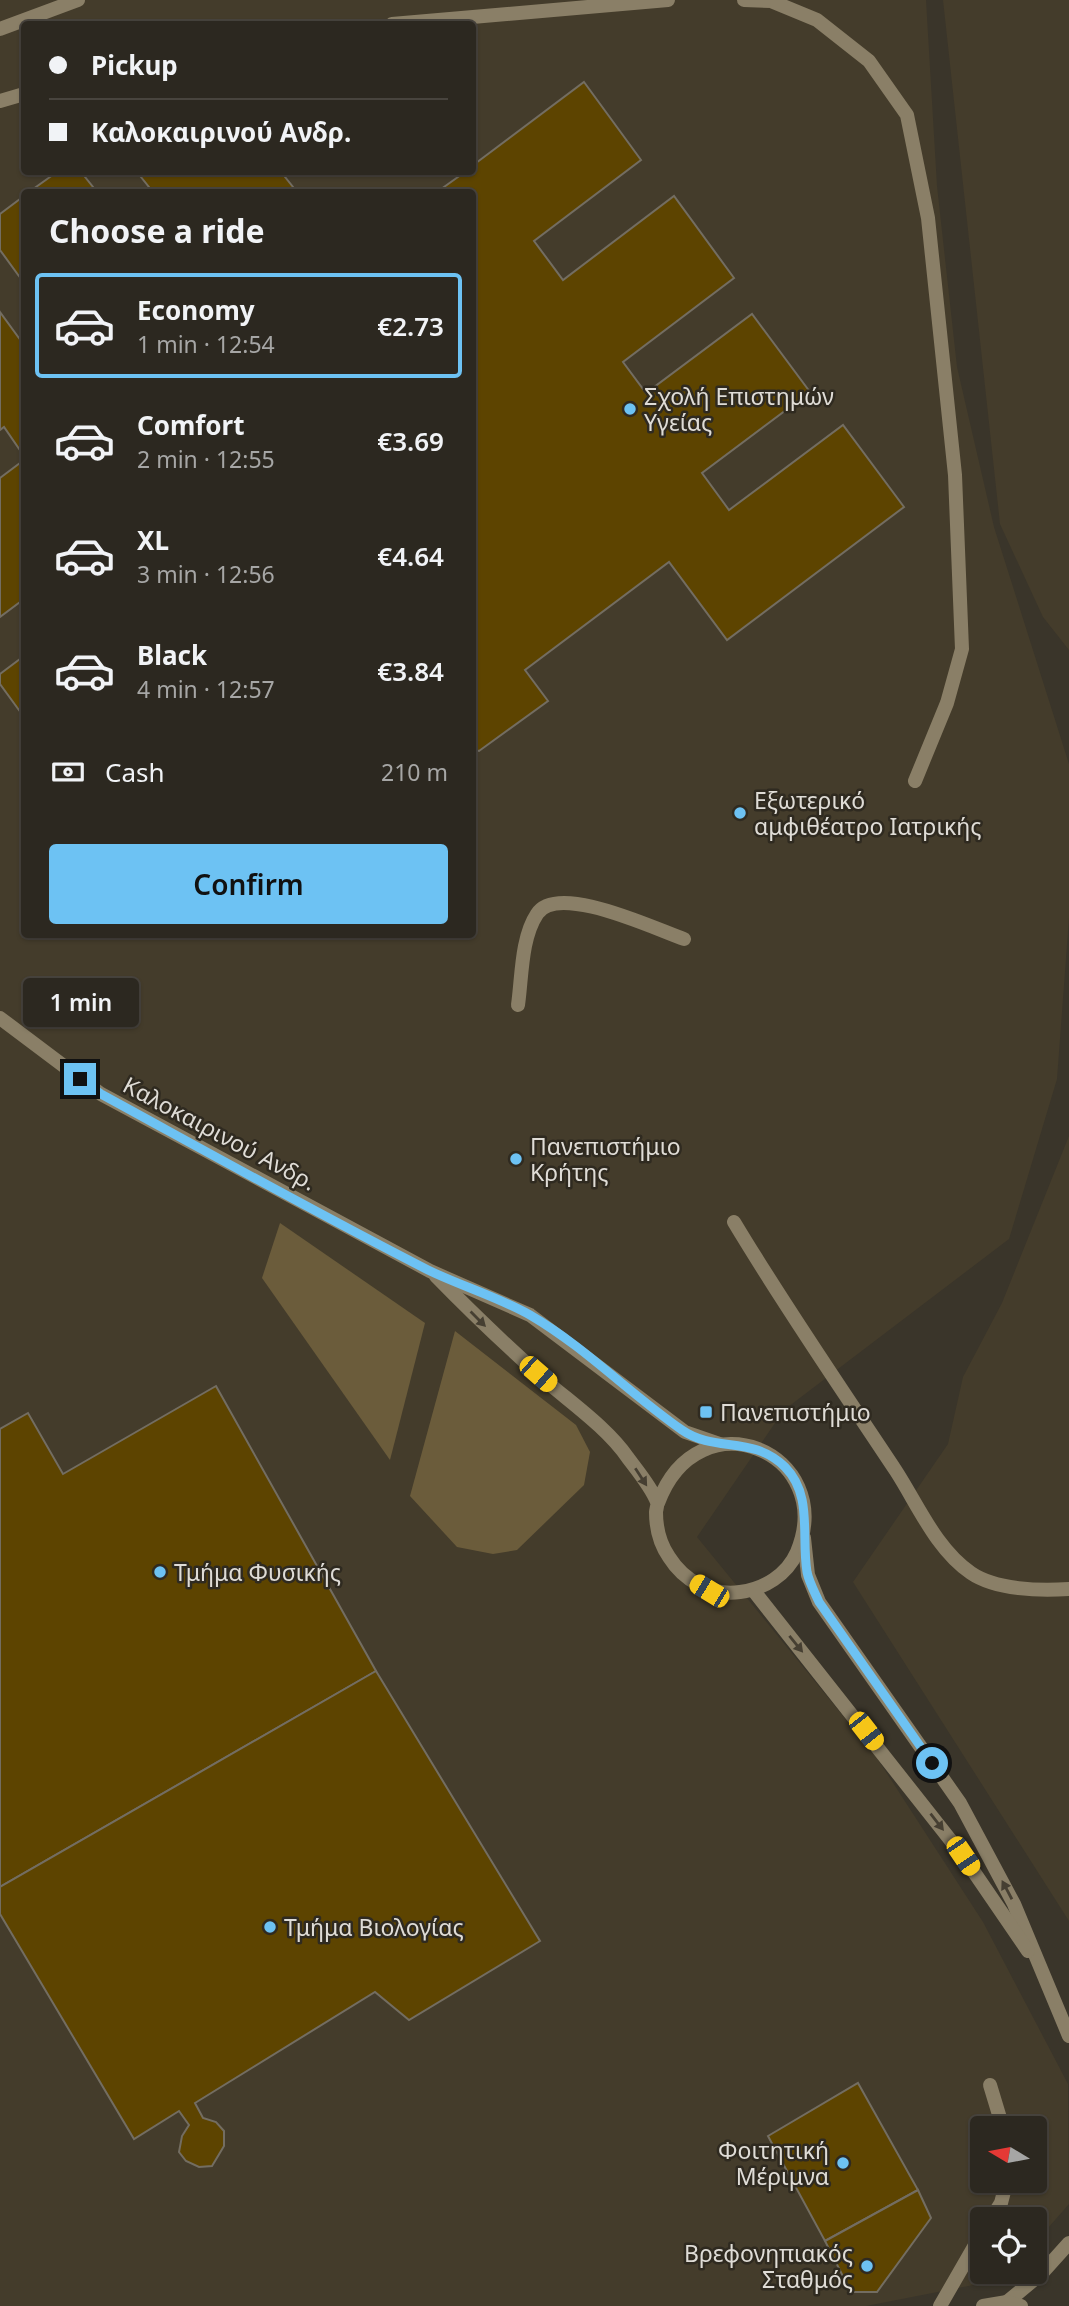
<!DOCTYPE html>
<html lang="en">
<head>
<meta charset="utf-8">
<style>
  body { margin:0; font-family:"Noto Sans",sans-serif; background:#38342d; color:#f1f3f6; height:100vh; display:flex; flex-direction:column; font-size:26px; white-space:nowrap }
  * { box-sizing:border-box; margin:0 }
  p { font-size:23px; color:#a6a6a5 }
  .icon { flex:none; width:38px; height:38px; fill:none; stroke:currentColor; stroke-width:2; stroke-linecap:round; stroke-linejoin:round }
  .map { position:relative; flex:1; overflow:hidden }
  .panel { position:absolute; left:21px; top:189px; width:455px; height:749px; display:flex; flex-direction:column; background:#2c2820; border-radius:7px; box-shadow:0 2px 5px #0004,0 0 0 2px #48443e }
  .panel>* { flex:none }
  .guide { position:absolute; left:21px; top:21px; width:455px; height:154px; border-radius:7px; box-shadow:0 2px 5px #0004,0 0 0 2px #48443e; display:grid; align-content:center; height:154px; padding:0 28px; background:#2c2820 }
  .needle { width:46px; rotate:280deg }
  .buttons { position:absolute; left:970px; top:2116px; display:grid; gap:14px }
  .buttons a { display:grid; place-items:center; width:77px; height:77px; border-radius:7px; background:#2c2820; box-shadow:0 2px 5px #0004,0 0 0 2px #48443e; font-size:35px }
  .end { position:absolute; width:32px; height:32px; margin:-16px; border:9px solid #6dc2f3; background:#111; box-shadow:0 0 0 4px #111 }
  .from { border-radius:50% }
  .bubble { position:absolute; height:49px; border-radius:7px; background:#2c2820; box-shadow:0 2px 5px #0004,0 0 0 2px #48443e; font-size:23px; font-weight:600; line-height:49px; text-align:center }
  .car { position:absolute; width:21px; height:42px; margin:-21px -10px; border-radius:9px; box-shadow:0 0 5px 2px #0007; background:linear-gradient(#f5c518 24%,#345 0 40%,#f5c518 0 76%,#345 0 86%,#f5c518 0) }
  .guide b { display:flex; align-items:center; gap:24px; height:66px; font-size:26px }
  .guide b+b { border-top:2px solid #48443e }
  .guide i { width:18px; height:18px; background:#f1f3f6 }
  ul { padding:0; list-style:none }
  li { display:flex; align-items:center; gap:21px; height:105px; margin:0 14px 10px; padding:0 14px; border:4px solid transparent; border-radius:7px }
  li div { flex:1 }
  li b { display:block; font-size:26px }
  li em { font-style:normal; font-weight:600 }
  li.active { border-color:#6dc2f3 }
  li>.icon { width:63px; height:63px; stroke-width:1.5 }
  h2 { padding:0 28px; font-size:32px; line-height:84px }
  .pay { display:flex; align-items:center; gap:18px; height:77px; padding:0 28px; font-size:26px }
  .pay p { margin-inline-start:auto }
  .primary-button { display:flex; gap:14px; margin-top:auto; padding:14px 28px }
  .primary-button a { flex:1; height:80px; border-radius:7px; background:#6dc2f3; color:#111; font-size:28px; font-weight:600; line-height:80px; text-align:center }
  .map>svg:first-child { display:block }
  .built { fill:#443c2b; fill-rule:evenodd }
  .green { fill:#6b5c3b }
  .building { fill:#5d4400; stroke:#736d61; stroke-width:2 }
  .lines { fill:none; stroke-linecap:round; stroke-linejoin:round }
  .service { stroke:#8a7f67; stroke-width:14 }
  .minor { stroke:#8a7f67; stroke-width:14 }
  .oneway { fill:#463f32 }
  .route { stroke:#6dc2f3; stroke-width:9 }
  .poi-dot { fill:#6dc2f3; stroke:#2f2a20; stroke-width:2.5 }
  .labels { text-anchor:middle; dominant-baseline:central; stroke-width:5; stroke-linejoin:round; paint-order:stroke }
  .poi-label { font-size:23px; fill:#dfdcd6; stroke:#2f2a20; text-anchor:start }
  .street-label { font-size:23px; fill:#dfdcd6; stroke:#2f2a20 }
</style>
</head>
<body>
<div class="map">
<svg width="1069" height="2306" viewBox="0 0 1069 2306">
  <rect width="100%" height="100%" fill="#3a352a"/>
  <!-- built -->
  <g class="built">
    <path d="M0 0H926L937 186 957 367 994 527 1069 764V918L1057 1079 1009 1239 784 1410 697 1537 875 1755 983 1922 1068 2084 1069 2204 1034 2244V2219H982V2272H1010L1004 2279 866 2306H0ZM24 24H472V172H24ZM24 192H472V934H24ZM982 2128H1034V2180H982Z"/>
    <path d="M943 0H1069V650L1043 617 1000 524Z"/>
    <path d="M1069 1136V1921L853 1582 948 1444 963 1377 1002 1303Z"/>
  </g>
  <!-- green -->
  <g class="green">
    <path d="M280 1223 425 1323 390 1460 262 1278Z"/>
    <path d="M455 1331 576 1425 590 1452 584 1485 517 1550 493 1554 457 1547 410 1496Z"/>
  </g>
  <!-- building -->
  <g class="building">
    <path d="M584 82 641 160 534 241 563 280 674 196 734 278 623 362 646 393 752 314 810 392 702 473 729 510 843 425 904 507 727 640 669 562 525 670 548 701 479 751 472 749V192H437L465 172H472V166Z"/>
    <path d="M57 172H81L97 192H29Z"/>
    <path d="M137 172H281L297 192H153Z"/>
    <path d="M24 196V283L0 250V214Z"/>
    <path d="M0 312 24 345V456L4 427 0 430Z"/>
    <path d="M24 460V599L0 617V478Z"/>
    <path d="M24 656V717L0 684V674Z"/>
    <path d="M216 1386 376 1671 0 1887V1429L28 1413 63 1474Z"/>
    <path d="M376 1671 540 1941 409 2020 375 1992 195 2103 203 2118 216 2122 224 2131V2146L212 2166 199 2167 186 2161 179 2152 182 2136 189 2125 179 2111 134 2139 0 1914V1887Z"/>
    <path d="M858 2083 918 2190 825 2241 768 2136Z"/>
    <path d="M918 2190 931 2218 877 2292H851L825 2241Z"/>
  </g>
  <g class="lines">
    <!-- service -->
    <g class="service">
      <path d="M744 0 771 1 817 20 869 61 907 115 928 218 955 475 962 649 947 703 915 781"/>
      <path d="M392 24 668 0"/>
      <path d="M0 29 78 0"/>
      <path d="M0 101 24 94"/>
      <path d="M518 1005C522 977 521 938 537 914 557 882 655 929 684 939"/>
      <path d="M734 1222C785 1307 841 1388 896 1471 918 1505 936 1549 971 1573 996 1590 1040 1591 1069 1589"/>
      <path d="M990 2085 1003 2128"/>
      <path d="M991 2219 1001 2203 1007 2180"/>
      <path d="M940 2306 982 2233"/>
    </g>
    <!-- minor -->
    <g class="minor">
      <path d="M0 1018 101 1094 430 1271 530 1315 685 1432 720 1444"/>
      <path d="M436 1276C472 1313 509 1348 547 1382 574 1405 608 1429 628 1458 637 1470 652 1488 657 1502 658 1505 656 1510 656 1512 656 1529 660 1544 669 1557 684 1581 711 1596 740 1592 764 1589 787 1575 797 1552 838 1453 699 1393 658 1503"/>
      <path d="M804 1538 808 1575 819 1602 960 1803 1014 1904 1069 2036"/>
      <path d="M753 1590 963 1856 1028 1951"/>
      <path d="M1007 2302 1042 2273 1069 2243"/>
      <path d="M983 2306 1007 2302 1021 2306"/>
    </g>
  </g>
  <!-- one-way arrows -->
  <defs><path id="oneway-solid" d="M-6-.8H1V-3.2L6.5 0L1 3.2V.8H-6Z" transform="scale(1.75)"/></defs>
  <g class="oneway">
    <use href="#oneway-solid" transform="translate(478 1319) rotate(45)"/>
    <use href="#oneway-solid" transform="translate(641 1477) rotate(57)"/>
    <use href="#oneway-solid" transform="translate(796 1644) rotate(51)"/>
    <use href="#oneway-solid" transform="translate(937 1822) rotate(52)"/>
    <use href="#oneway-solid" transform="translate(1007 1890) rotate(-118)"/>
  </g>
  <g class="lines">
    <!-- route -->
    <path class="route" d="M80 1079 101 1094C209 1153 318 1214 428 1270 461 1286 498 1297 530 1315 585 1347 630 1394 682 1430 715 1453 753 1435 785 1467 813 1495 801 1536 807 1572 809 1582 815 1593 819 1602L932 1763"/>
  </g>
  <!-- markers -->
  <g class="poi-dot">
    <circle cx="630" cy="409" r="7"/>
    <circle cx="740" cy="813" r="7"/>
    <circle cx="516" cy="1159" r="7"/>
    <rect x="699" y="1405" width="14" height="14" rx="3.5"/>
    <circle cx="160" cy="1572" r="7"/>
    <circle cx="270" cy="1927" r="7"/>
    <circle cx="843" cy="2163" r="7"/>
    <circle cx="867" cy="2266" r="7"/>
  </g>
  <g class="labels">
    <!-- poi labels -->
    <g class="poi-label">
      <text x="644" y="396">Σχολή Επιστημών<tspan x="644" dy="26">Υγείας</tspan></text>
      <text x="754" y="800">Εξωτερικό<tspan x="754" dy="26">αμφιθέατρο Ιατρικής</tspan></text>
      <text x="530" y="1146">Πανεπιστήμιο<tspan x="530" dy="26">Κρήτης</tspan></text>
      <text x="720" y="1412">Πανεπιστήμιο</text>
      <text x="174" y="1572">Τμήμα Φυσικής</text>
      <text x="284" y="1927">Τμήμα Βιολογίας</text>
      <text x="829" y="2150" text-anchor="end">Φοιτητική<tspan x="829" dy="26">Μέριμνα</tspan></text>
      <text x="853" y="2253" text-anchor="end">Βρεφονηπιακός<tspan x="853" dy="26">Σταθμός</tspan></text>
    </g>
    <!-- street labels -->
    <g class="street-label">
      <text transform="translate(220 1133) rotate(28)">Καλοκαιρινού Ανδρ.</text>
    </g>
  </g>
</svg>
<div class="buttons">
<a><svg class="needle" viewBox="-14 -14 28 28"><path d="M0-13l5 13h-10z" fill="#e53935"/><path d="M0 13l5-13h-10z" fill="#a6a6a5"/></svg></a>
<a><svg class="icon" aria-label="locate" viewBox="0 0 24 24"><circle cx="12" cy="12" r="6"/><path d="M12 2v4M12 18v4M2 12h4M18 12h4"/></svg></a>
</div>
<i class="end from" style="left:932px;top:1763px"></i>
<i class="end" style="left:80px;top:1079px"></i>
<div class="bubble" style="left:23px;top:978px;width:116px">1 min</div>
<i class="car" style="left:538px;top:1374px;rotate:131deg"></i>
<i class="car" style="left:709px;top:1591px;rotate:301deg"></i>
<i class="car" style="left:866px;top:1731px;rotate:142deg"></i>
<i class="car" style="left:963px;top:1856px;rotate:146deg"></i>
<div class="guide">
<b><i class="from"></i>Pickup</b>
<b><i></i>Καλοκαιρινού Ανδρ.</b>
</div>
<section class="panel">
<h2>Choose a ride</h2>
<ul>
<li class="active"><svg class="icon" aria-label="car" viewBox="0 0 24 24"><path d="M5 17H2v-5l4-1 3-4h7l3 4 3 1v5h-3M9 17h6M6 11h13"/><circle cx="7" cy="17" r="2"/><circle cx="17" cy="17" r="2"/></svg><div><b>Economy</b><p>1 min · 12:54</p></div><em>€2.73</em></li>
<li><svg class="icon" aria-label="car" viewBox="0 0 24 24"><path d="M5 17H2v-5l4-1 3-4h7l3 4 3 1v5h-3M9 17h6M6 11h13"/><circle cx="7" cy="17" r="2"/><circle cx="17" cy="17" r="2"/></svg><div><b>Comfort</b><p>2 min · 12:55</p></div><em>€3.69</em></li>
<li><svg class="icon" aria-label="car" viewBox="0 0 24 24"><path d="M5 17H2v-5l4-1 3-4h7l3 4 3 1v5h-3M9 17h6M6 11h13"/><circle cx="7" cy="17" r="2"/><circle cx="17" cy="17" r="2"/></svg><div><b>XL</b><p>3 min · 12:56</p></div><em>€4.64</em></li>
<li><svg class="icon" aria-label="car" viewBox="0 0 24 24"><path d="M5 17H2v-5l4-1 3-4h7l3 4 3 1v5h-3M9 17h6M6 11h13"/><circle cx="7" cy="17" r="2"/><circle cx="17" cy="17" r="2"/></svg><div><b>Black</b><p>4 min · 12:57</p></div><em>€3.84</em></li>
</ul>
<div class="pay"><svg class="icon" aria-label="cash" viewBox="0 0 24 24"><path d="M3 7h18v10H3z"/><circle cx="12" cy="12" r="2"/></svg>Cash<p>210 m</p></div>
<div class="primary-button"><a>Confirm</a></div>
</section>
</div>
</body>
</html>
